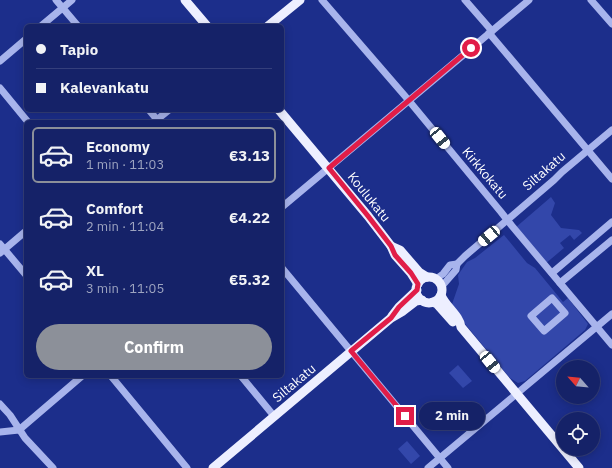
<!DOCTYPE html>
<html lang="en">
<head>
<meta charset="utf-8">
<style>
  body { margin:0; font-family:"IBM Plex Sans",sans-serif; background:#222f71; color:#f1f3f6; height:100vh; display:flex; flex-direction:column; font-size:15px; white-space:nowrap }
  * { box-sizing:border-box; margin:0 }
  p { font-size:13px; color:#9da4c0 }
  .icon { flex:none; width:22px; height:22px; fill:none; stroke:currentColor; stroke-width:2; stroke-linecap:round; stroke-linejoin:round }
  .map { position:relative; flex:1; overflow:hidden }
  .drawer { position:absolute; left:24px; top:120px; width:260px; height:258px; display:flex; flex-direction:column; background:#152268; border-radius:6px; box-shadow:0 2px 10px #0003,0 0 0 1px #343f7c }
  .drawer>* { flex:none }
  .guide { position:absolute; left:24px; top:24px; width:260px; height:88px; border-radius:6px; box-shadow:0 2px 10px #0003,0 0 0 1px #343f7c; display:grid; align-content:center; height:88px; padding:0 12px; background:#152268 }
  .needle { width:26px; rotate:297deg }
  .tools { position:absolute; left:556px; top:360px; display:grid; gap:8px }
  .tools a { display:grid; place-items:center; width:44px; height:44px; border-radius:50%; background:#152268; box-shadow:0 2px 10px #0003,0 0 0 1px #343f7c; font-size:20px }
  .end { position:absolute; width:18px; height:18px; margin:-9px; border:5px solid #e11d48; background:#fff; box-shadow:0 0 0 2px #fff }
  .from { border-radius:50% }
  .bubble { position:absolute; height:28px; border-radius:14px; background:#152268; box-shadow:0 2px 10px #0003,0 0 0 1px #343f7c; font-size:13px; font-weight:800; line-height:28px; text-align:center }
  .car { position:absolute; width:12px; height:24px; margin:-12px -6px; border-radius:5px; box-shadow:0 0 3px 1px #0007; background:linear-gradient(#fff 24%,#345 0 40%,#fff 0 76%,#345 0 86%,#fff 0) }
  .guide b { display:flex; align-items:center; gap:14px; height:38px; font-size:15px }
  .guide b+b { border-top:1px solid #343f7c }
  .guide i { width:10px; height:10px; background:#f1f3f6 }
  ul { padding:7px 0 0; list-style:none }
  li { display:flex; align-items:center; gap:12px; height:56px; margin:0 8px 6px; padding:0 4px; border:2px solid transparent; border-radius:6px }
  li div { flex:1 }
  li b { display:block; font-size:15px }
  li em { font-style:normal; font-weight:800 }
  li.active { border-color:#8c9099 }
  li>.icon { width:36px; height:36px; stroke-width:1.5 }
  .cta { display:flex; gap:8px; margin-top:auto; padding:8px 12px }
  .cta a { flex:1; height:46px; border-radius:24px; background:#8c9099; color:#fff; font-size:16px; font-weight:800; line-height:46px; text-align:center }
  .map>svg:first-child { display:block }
  .green { fill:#3347aa }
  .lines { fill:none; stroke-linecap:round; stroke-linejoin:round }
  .minor { stroke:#a8b4ec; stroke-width:7 }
  .major { stroke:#edefff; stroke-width:9 }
  .route { stroke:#e11d48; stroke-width:5 }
  .labels { text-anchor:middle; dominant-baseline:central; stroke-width:3; stroke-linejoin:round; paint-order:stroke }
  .street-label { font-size:13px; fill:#fff; stroke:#1c2e8b }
</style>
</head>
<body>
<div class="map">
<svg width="612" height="468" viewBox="0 0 612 468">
  <rect width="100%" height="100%" fill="#1c2e8b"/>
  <!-- green -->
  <g class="green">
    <path d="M551 197 555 203 551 215 561 228 579 230 582 233 574 240 570 235 560 243 564 248 545 264 515 228Z"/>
    <path d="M504 235 527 263 535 268 563 302 568 298 588 324 585 330 525 381 518 383 510 378 451 307 459 284 458 275 467 262 475 258Z"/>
    <path d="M458 365 472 381 463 388 449 373Z"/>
    <path d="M407 441 420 456 411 464 398 449Z"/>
  </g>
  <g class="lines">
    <!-- minor -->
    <g class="minor">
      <path d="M56 0 78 26"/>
      <path d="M322 0 405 96 501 212 512 226 612 345"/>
      <path d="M465 0 492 31"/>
      <path d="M591 0 612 24"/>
      <path d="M41 26 72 0"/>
      <path d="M489 33 612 179"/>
      <path d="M0 61 26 39"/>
      <path d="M0 88 28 122"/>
      <path d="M149 110 159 122"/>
      <path d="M154 122 169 110"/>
      <path d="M282 207 529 0"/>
      <path d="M0 244 26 275"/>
      <path d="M0 253 26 231"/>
      <path d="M282 268 448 468"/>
      <path d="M552 273 612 222"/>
      <path d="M436 279 443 274 450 265 457 264 465 256 554 180 562 172 612 130"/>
      <path d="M560 283 612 240"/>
      <path d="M442 286 456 270 457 264"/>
      <path d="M552 298 565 313 544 331 531 316Z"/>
      <path d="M111 376 187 468"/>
      <path d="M241 376 274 416"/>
      <path d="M0 404 10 415 25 438 53 468"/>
      <path d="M19 430 82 376"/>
      <path d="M0 432 19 430"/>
      <path d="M428 468 612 314"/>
    </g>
    <!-- major -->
    <g class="major">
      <path d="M185 0 207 26"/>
      <path d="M268 26 300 0"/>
      <path d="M279 110 368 216 391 246 395 255 411 273 418 284"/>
      <path d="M391 246 400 250 419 272 427 277"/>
      <circle cx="429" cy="290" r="13"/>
      <path d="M441 295C445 306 460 316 461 327L579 468"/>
      <path d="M433 302 437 304 453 322"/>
      <path d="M392 316 399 307 417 290"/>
      <path d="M213 468 391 318 403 311 416 301 422 300"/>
    </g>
  </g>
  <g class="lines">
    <!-- route -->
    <path class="route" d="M405 416 351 351 391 318 399 307 417 290 418 284 411 273 395 255 391 246 368 216 329 168 471 48"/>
  </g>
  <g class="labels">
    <!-- street labels -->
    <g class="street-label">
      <text transform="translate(544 171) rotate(-41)">Siltakatu</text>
      <text transform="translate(485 173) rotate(50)">Kirkkokatu</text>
      <text transform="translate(369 197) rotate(51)">Koulukatu</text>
      <text transform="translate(294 383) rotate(-40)">Siltakatu</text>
    </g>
  </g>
</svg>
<div class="tools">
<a><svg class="needle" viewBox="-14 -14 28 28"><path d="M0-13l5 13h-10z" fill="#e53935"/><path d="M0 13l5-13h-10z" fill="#9da4c0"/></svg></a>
<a><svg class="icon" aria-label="locate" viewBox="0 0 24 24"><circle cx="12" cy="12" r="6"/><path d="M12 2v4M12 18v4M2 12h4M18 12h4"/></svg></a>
</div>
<i class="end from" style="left:471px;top:48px"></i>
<i class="end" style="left:405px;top:416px"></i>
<div class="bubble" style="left:419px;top:402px;width:66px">2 min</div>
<i class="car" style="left:440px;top:138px;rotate:141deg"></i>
<i class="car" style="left:489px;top:236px;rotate:230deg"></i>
<i class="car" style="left:490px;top:362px;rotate:141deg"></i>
<div class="guide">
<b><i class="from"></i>Tapio</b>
<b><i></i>Kalevankatu</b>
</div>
<section class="drawer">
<ul>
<li class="active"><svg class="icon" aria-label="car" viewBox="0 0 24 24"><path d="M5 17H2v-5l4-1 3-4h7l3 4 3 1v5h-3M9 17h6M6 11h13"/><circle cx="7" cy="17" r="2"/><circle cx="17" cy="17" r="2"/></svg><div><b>Economy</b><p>1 min · 11:03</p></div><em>€3.13</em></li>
<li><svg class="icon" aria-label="car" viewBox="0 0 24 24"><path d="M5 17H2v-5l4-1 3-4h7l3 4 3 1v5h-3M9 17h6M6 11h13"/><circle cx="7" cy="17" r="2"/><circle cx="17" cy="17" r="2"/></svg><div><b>Comfort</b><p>2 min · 11:04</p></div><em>€4.22</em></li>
<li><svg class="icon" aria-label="car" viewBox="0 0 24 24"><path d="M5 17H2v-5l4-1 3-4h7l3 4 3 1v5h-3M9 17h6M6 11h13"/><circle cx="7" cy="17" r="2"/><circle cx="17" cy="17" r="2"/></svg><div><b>XL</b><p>3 min · 11:05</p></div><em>€5.32</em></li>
</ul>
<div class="cta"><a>Confirm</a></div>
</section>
</div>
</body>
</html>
